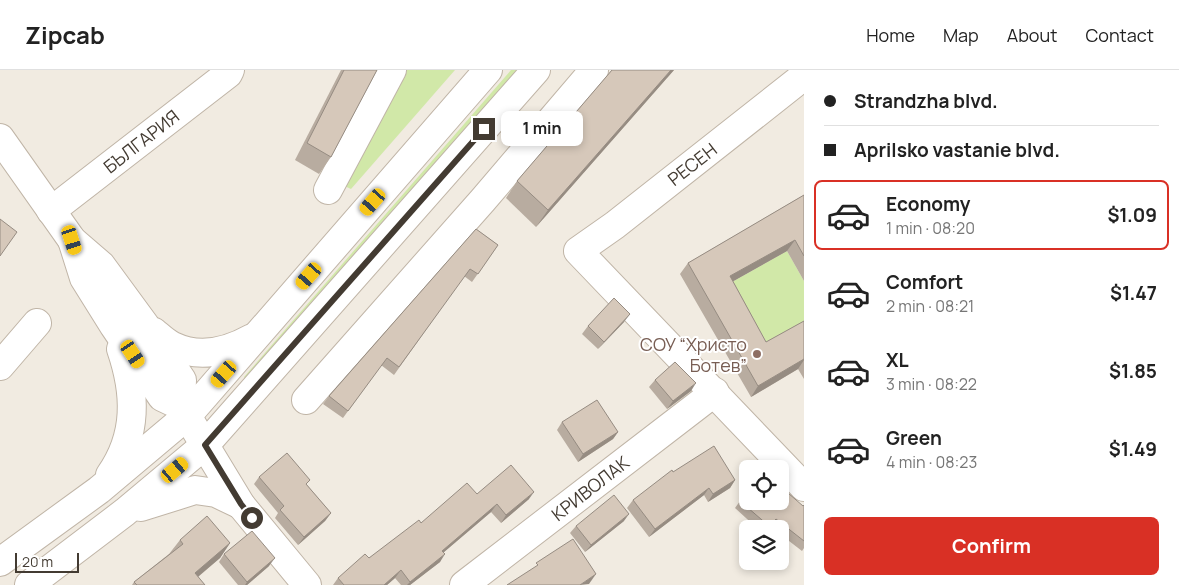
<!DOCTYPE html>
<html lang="en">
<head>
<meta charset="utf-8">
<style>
  body { margin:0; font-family:Manrope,sans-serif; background:#f6f6f6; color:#222; height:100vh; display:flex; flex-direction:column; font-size:19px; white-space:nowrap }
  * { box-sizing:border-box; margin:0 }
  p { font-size:16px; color:#767676 }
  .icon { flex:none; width:28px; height:28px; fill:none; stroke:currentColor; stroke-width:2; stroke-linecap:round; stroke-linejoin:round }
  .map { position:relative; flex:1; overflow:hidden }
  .panel { display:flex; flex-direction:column; background:#fff; width:375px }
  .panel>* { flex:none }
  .top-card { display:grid; align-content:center; height:110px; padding:0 20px; background:#fff }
  .buttons { position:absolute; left:739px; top:390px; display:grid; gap:10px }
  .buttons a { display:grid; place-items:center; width:50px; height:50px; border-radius:8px; background:#fff; box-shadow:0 2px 8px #0003; font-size:25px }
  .scale { position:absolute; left:15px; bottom:12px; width:64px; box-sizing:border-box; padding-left:5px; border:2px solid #433b32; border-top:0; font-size:14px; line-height:18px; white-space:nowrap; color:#433b32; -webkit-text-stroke:4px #fff; paint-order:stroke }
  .end { position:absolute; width:22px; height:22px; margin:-11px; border:6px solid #433b32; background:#fff; box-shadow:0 0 0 2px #fff }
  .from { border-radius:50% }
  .bubble { position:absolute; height:35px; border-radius:8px; background:#fff; box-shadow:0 2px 8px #0003; font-size:16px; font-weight:700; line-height:35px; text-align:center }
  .car { position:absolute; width:15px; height:30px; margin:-15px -8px; border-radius:6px; box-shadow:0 0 4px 1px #0007; background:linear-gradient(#f5c518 24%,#345 0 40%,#f5c518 0 76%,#345 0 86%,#f5c518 0) }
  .top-card b { display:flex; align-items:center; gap:18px; height:48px; font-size:19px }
  .top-card b+b { border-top:1px solid #e0e0e0 }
  .top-card i { width:12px; height:12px; background:#222 }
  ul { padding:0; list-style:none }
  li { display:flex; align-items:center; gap:15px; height:70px; margin:0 10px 8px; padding:0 10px; border:2px solid transparent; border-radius:8px }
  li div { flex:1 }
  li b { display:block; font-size:19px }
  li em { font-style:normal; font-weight:700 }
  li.selected { border-color:#d93025 }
  li>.icon { width:45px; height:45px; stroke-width:1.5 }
  .primary-button { display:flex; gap:10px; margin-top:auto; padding:10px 20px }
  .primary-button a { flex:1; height:58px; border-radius:8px; background:#d93025; color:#fff; font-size:20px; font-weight:700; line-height:58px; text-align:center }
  header { display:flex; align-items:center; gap:30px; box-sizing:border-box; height:70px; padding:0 25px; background:#fff; border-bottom:1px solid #e0e0e0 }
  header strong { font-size:24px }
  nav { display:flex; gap:28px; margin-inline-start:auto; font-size:18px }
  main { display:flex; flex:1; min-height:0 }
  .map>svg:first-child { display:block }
  .green { fill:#d1e8a8 }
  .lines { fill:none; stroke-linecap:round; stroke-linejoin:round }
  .minor-casing { stroke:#c0b5a7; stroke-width:30 }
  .minor { stroke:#fff; stroke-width:28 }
  .wall { fill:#b8aca0 }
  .shaded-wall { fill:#968c82 }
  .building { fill:#d6c8ba; stroke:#968c82 }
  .route { stroke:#433b32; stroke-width:6 }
  .education-dot { fill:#8d6e63; stroke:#fff; stroke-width:2 }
  .labels { text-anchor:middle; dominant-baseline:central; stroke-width:4; stroke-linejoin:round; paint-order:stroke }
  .street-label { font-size:18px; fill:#433b32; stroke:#fff }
  .education-label { font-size:18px; fill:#785e54; stroke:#fff; text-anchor:end }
</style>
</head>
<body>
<header>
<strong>Zipcab</strong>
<nav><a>Home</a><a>Map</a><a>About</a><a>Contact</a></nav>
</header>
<main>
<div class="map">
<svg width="804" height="515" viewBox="0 0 804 515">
  <rect width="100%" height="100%" fill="#f1ebe1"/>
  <!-- green -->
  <g class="green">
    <path d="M400 0H455L351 119 340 114Z"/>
    <path d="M511 0H519L248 312 244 307Z"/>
    <path d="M787 181 804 211V258L759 283 723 217Z"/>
  </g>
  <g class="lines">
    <!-- minor casing -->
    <g class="minor-casing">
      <g id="minor">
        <path d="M804 6 615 155 578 181 804 417"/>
        <path d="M0 68 72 170 101 195 145 255 182 310 181 336"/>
        <path d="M328 120 392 0"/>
        <path d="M51 141 228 4 230 0"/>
        <path d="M72 170 84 208 114 256 162 327 181 336 241 435 307 515"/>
        <path d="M154 262C160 267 166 273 173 276 200 289 227 282 252 268"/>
        <path d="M0 296 37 253"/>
        <path d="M306 330 483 130 594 0"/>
        <path d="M110 405C138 365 136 323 121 279"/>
        <path d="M141 437 195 420 216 423 241 435"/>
        <path d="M0 492 99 420 187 346 488 0"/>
        <path d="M29 515 125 442 205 375 536 0"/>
        <path d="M464 515 715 322"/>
      </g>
    </g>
    <!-- minor -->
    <use href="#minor" class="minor"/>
  </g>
  <!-- wall -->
  <g class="wall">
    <path d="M341 0H377L331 87 319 104 295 90Z"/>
    <path d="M612 0H674L536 157 506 128 517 111Z"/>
    <path d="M804 125V211L787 181 733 211 766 272 804 251V309L798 299 751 327 680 204 688 193Z"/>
    <path d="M476 159 498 175 472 212 464 206 394 305 381 295 343 348 323 334 329 326Z"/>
    <path d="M624 252 598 279 582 264 588 256Z"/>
    <path d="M655 310 691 321 667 339 649 317Z"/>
    <path d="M562 352 618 362 613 369 578 392 557 360Z"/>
    <path d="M673 402 735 410 730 418 708 432 704 425 649 467 627 438 633 430Z"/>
    <path d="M259 407 307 415 331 443 325 451 298 475 275 448 278 443 254 414Z"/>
    <path d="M477 424 529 429 501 453 491 442 444 482 440 492 410 515H401L395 508 387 515H333L338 508 369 488 421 453Z"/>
    <path d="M740 431 803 436 804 435V478L802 481 780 464V459H773L770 457 769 459H758L735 438Z"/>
    <path d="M624 451 585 482 570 463 576 456Z"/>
    <path d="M180 470 230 473 220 488 198 507 205 515H132L134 512 169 484Z"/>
    <path d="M224 484 269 496 247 515H238L219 492Z"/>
  </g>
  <!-- shaded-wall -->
  <g class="shaded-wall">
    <path d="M671 0H674L536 157 548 140Z"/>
    <path d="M795 170 787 181 723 217 730 206Z"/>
    <path d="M630 244 624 252 598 279 604 272Z"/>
    <path d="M804 289V290L798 299 751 327 758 316Z"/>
    <path d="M696 313 691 321 667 339 673 331Z"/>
    <path d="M618 362 613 369 578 392 583 384Z"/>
    <path d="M735 410 730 418 708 432 713 424Z"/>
    <path d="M709 418 704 425 649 467 655 459Z"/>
    <path d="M534 422 529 429 501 453 506 445Z"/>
    <path d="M497 434 491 442 437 488 442 481Z"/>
    <path d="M331 443 325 451 298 475 304 467Z"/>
    <path d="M629 444 624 451 585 482 591 475Z"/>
    <path d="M230 473 220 488 188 515 195 503Z"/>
    <path d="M445 484 440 492 410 515H407L410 512Z"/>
    <path d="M275 488 269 496 247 515H245L247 512Z"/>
    <path d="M401 500 395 508 387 515H384Z"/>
    <path d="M596 504 589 514 580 515Z"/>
  </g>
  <!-- building -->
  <g class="building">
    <path d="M344 0H377L331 87 307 73Z"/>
    <path d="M612 0H671L548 140 517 111Z"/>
    <path d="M804 125V186L795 170 730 206 766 272 804 251V289L758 316 688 193Z"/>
    <path d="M0 149 17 162 0 186Z"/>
    <path d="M476 159 498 175 478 204 470 199 399 297 387 288 348 341 329 326Z"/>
    <path d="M614 228 630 244 604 272 588 256Z"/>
    <path d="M675 292 696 313 673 331 655 310Z"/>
    <path d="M597 330 618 362 583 384 562 352Z"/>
    <path d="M714 376 735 410 713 424 709 418 655 459 633 430 672 400 673 402Z"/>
    <path d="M287 383 310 410 306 414 331 443 304 467 280 440 284 436 259 407Z"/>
    <path d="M511 395 534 422 506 445 497 434 442 481 445 484 410 512 401 500 384 515H344L338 508 365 484 369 488 419 450 421 453 467 413 477 424Z"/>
    <path d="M780 416 803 436 804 435V471L776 449 769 456 740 431 748 422V431H780Z"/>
    <path d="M614 425 629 444 591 475 576 456Z"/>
    <path d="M207 446 230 473 195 503 205 515H137L134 512 183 474 180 470Z"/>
    <path d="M252 461 275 488 247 512 224 484Z"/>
    <path d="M573 469 596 504 580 515H507L538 495 536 493Z"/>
  </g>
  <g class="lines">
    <!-- route -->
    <path class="route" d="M252 448 241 434 205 375 484 59"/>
  </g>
  <!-- markers -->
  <circle class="education-dot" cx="757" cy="284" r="5"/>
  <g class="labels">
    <!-- street labels -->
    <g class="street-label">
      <text transform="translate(141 71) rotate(-38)">БЪЛГАРИЯ</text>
      <text transform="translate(692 94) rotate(-38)">РЕСЕН</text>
      <text transform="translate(590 418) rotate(-38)">КРИВОЛАК</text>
    </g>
    <!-- education labels -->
    <g class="education-label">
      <text x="747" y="274">СОУ “Христо<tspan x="747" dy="21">Ботев”</tspan></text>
    </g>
  </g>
</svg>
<div class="buttons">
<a><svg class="icon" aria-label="locate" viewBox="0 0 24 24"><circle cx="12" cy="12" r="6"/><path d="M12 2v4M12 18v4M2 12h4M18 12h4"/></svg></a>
<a><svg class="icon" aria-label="layers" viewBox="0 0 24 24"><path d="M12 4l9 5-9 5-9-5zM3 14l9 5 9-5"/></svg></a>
</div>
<div class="scale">20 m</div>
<i class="end from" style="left:252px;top:448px"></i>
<i class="end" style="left:484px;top:59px"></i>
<div class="bubble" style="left:501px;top:41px;width:82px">1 min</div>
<i class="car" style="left:373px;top:132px;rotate:221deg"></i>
<i class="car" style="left:72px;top:170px;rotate:162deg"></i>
<i class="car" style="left:309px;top:206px;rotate:221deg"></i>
<i class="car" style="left:133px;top:284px;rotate:146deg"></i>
<i class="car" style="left:224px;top:304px;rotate:221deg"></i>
<i class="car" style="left:175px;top:400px;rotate:50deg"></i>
</div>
<section class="panel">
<div class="top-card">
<b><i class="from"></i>Strandzha blvd.</b>
<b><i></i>Aprilsko vastanie blvd.</b>
</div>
<ul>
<li class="selected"><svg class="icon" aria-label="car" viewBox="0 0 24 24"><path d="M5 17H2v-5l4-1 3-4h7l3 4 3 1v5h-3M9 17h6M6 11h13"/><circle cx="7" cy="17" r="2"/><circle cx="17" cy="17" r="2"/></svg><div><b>Economy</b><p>1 min · 08:20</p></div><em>$1.09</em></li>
<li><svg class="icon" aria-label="car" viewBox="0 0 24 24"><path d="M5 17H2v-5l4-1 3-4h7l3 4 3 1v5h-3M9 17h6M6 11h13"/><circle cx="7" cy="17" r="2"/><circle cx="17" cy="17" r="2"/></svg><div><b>Comfort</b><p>2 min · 08:21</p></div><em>$1.47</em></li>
<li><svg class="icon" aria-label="car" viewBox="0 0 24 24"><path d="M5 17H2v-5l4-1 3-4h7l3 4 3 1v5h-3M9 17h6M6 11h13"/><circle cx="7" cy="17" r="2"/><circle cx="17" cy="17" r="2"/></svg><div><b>XL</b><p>3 min · 08:22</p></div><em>$1.85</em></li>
<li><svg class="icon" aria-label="car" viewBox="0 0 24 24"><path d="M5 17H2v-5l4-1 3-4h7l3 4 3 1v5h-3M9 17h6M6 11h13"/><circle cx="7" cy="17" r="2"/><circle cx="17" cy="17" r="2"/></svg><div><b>Green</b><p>4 min · 08:23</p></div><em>$1.49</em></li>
</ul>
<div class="primary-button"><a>Confirm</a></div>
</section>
</main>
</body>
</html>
